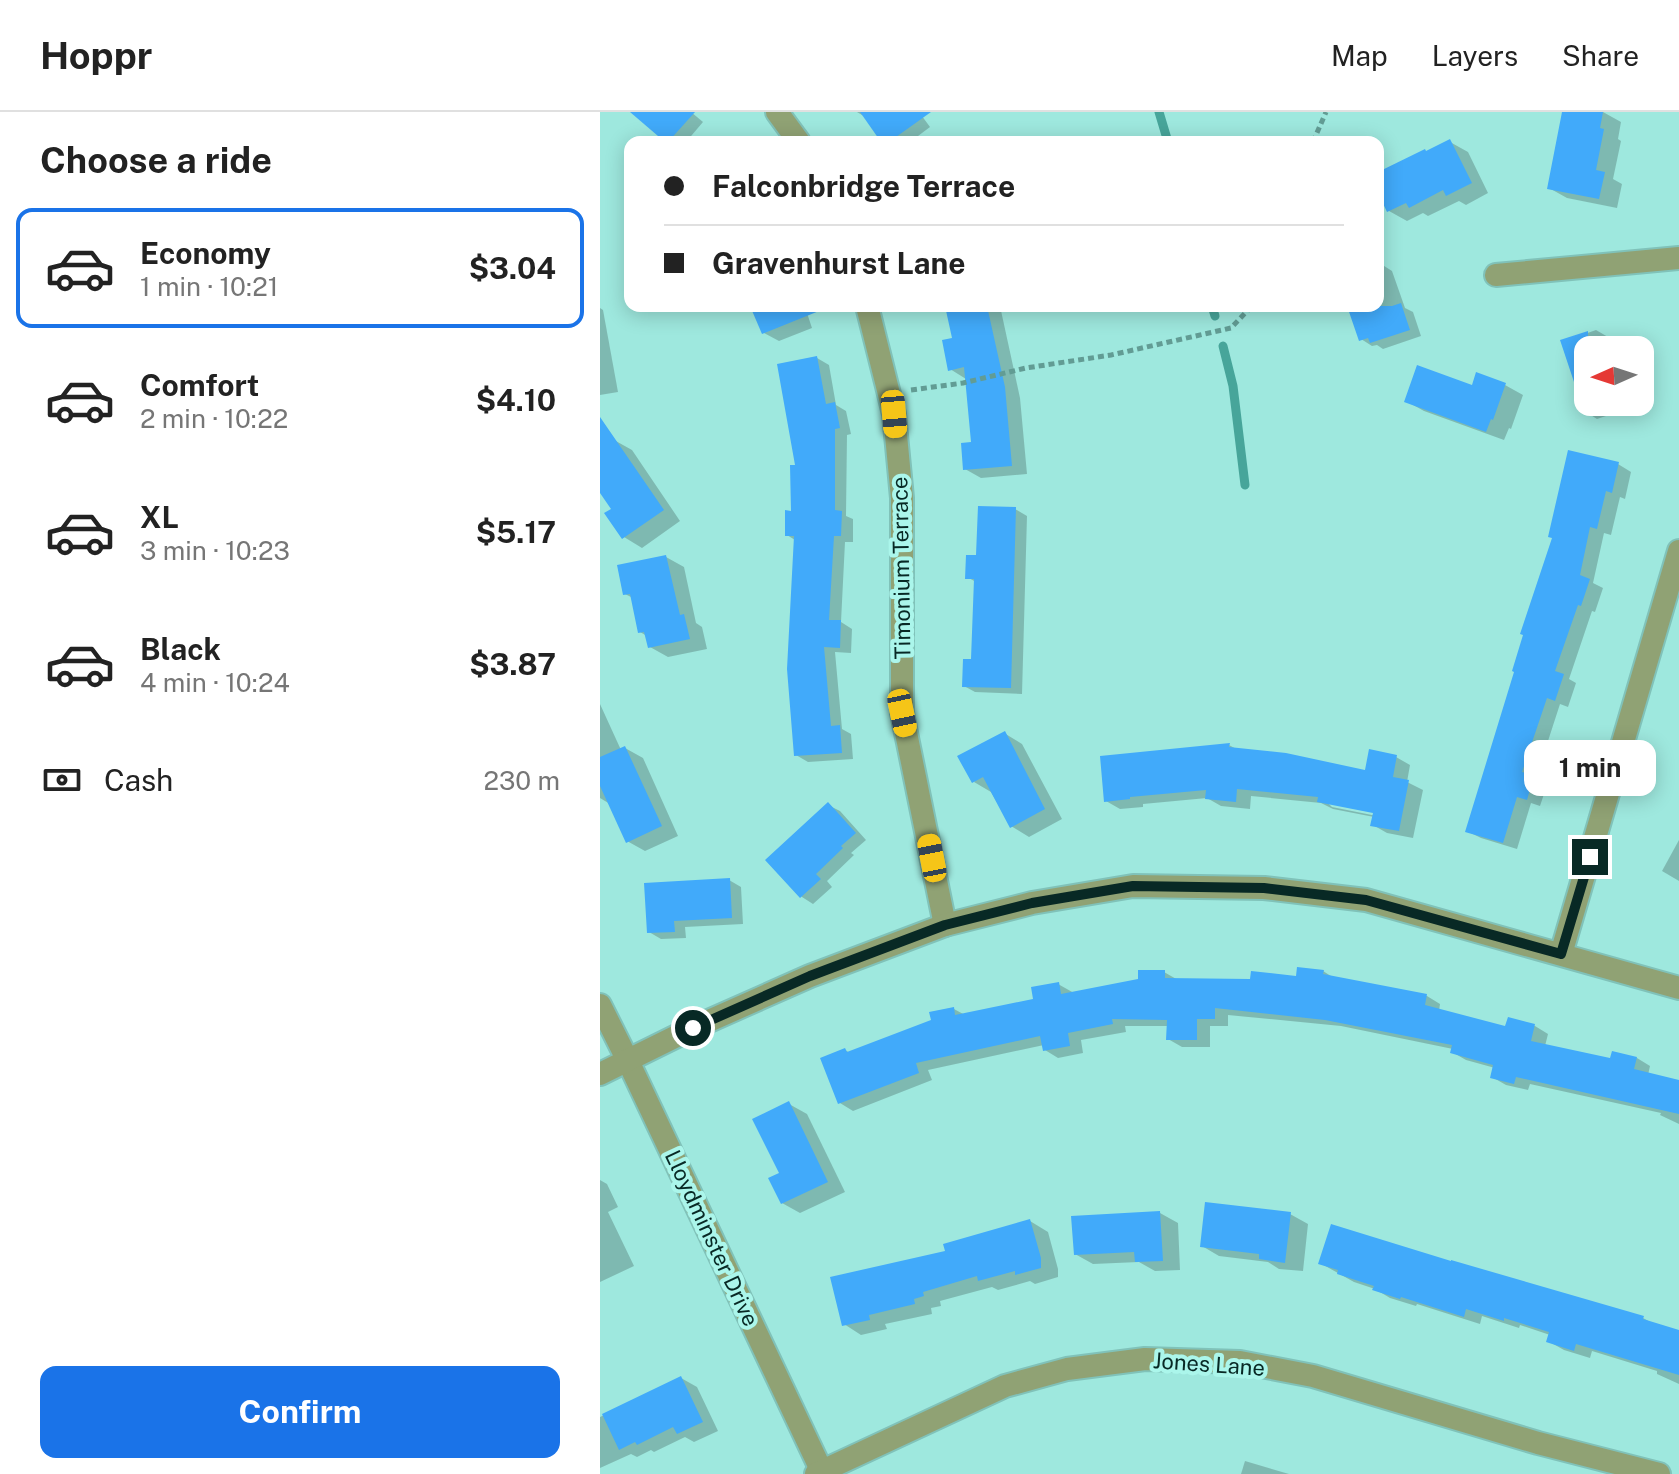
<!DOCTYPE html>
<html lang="en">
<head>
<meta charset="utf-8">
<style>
  body { margin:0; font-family:"Public Sans",sans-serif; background:#f6f6f6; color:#222; height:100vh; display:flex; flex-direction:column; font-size:30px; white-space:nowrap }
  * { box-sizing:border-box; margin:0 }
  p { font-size:26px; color:#767676 }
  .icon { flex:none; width:44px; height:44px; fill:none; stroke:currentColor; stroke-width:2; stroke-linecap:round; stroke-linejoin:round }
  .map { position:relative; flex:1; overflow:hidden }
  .panel { display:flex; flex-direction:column; background:#fff; width:600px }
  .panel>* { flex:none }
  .hud { position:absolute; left:24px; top:24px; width:760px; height:176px; border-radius:16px; box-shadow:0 4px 20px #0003; display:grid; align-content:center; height:176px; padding:0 40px; background:#fff }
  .needle { width:52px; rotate:267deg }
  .controls { position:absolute; left:974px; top:224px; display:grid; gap:16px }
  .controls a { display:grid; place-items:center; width:80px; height:80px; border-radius:16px; background:#fff; box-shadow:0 4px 20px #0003; font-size:40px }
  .end { position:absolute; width:36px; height:36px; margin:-18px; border:10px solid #082925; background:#fff; box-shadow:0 0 0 4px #fff }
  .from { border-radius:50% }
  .bubble { position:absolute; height:56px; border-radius:16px; background:#fff; box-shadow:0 4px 20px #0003; font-size:26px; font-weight:700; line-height:56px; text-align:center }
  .car { position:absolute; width:24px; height:48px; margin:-24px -12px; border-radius:10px; box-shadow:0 0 6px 2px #0007; background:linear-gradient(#f5c518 24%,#345 0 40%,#f5c518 0 76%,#345 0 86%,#f5c518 0) }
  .hud b { display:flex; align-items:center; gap:28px; height:76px; font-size:30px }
  .hud b+b { border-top:2px solid #e0e0e0 }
  .hud i { width:20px; height:20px; background:#222 }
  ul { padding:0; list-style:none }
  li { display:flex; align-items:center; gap:24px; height:120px; margin:0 16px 12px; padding:0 24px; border:4px solid transparent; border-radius:16px }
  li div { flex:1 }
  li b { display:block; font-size:30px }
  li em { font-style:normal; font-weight:700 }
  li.active { border-color:#1a73e8 }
  li>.icon { width:72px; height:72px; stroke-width:1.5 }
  h2 { padding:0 40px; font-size:36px; line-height:96px }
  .pay { display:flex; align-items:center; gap:20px; height:88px; padding:0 40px; font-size:30px }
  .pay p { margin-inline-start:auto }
  .primary-button { display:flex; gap:16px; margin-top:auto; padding:16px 40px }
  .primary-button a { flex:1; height:92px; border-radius:16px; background:#1a73e8; color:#fff; font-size:32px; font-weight:700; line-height:92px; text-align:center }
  header { display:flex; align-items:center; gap:48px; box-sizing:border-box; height:112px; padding:0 40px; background:#fff; border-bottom:2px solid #e0e0e0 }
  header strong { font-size:38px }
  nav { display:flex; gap:44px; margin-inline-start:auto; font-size:28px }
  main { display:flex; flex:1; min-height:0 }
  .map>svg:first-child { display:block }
  .shadow { fill:#0003; fill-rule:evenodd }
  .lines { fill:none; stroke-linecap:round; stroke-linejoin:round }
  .stream { stroke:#47a59a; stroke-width:9 }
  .building { fill:#41aafa }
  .minor-casing { stroke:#80c2b9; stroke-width:26 }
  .tertiary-casing { stroke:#80c2b9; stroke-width:26 }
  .path { stroke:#629c94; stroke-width:5; stroke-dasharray:6 4; stroke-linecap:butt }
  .minor { stroke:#90a274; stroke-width:22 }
  .tertiary { stroke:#90a274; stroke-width:22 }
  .route { stroke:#082925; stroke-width:10 }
  .labels { text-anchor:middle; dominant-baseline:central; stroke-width:8; stroke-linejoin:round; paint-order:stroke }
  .street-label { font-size:22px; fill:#082925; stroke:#abf6eb }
</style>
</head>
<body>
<header>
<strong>Hoppr</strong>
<nav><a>Map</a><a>Layers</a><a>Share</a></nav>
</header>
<main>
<section class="panel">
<h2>Choose a ride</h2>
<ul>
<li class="active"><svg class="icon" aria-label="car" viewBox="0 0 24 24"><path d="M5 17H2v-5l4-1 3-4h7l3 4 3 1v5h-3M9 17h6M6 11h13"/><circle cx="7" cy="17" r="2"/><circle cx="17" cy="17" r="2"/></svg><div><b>Economy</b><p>1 min · 10:21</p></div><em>$3.04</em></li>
<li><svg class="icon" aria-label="car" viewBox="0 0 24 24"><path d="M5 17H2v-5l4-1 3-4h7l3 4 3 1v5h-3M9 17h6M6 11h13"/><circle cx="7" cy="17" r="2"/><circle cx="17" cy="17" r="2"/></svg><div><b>Comfort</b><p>2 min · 10:22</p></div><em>$4.10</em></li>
<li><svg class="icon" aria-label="car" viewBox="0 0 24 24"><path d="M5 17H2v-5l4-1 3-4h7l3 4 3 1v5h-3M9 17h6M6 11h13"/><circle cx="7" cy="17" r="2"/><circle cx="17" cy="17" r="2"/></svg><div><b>XL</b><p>3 min · 10:23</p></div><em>$5.17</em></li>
<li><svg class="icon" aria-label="car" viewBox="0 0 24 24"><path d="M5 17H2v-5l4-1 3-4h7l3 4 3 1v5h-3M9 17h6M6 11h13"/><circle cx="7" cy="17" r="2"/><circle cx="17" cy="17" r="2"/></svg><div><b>Black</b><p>4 min · 10:24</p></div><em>$3.87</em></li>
</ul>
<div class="pay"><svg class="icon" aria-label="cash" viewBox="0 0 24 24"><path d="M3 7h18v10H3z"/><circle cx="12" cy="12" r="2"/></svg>Cash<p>230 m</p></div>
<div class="primary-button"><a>Confirm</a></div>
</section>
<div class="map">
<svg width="1079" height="1362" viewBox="0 0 1079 1362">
  <rect width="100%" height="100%" fill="#9ee8de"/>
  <!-- shadow -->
  <g class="shadow">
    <path d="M33 0H91L103 10 86 30H68Z"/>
    <path d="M257 0H319L330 15 310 30H284L267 6Z"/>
    <path d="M964 0H1003L1021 10 1018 27 1021 29 1013 67 1022 72 1017 96 967 86 949 76Z"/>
    <path d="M850 30 868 40 888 81 866 93 859 89 828 104 823 101 807 109 789 99 778 77V63Z"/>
    <path d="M781 152 792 159 805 196 813 200 821 224 783 237 777 233 772 234 761 227 749 194H778V153Z"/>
    <path d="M141 194H210L206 198 212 216 179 229 164 221 153 196 148 198Z"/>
    <path d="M347 194H400L420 286 427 362 381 366 365 357 373 332 366 267 350 257 355 228Z"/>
    <path d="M0 196 3 198 18 280 0 283Z"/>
    <path d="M996 218 1008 225 1012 238H988V290H1028L1030 296 997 307 986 300 962 230Z"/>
    <path d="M217 246 229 253 236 293 246 299 251 322 247 323 246 404 253 407V430H245L241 510 252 517 251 541 235 540 242 617 251 622 253 647 208 650 196 643 195 428 187 423 193 401 197 355Z"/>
    <path d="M905 273 923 283 911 317 909 316 904 328 824 299 806 289 873 276Z"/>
    <path d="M14 328 32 338 80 409 42 436 24 425 13 397 0 377V337Z"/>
    <path d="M1018 352 1031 360 1025 387 1020 385 1011 423 1004 421 993 471 1003 476 995 500 992 499 969 567 976 571 968 595 960 592 936 666 947 673 940 694 931 691 917 737 881 726 867 719 916 559Z"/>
    <path d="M415 397 427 404 422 582 375 580 364 574 373 549 376 470 367 465 378 445Z"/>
    <path d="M66 445 84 455 96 511 102 515 107 537 68 545 50 535 47 524 40 520 33 486 25 482Z"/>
    <path d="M0 592 21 638 25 636 43 646 78 724 45 739 27 729 10 692 0 686Z"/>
    <path d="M404 621 422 632 462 707 429 725 411 714 391 680 374 670Z"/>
    <path d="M629 633 638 638 767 660 796 645 810 653 807 670 823 678 813 726 787 721 773 713 774 705 733 697 721 691 651 684 650 697 621 694 607 686 543 692V695L520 697 506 689ZM727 690 783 701 782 705 732 695Z"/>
    <path d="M228 693 240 699 266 728 251 741 254 743 227 769 232 775 213 792 202 785 168 748Z"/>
    <path d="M1079 728V769L1062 759Z"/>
    <path d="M129 768 141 775 143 812 85 815 86 826 61 827 49 820Z"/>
    <path d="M723 859 734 866 827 884 840 892 839 899 907 917 910 907 935 914 948 922 945 934 1012 948 1037 946 1050 954 1048 963 1079 970V1012L1060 1003 1061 1001 930 972 928 978 906 973 892 965 895 956 866 948 852 940 853 937 741 914 628 903V914H610V935H582L568 927V914H525L526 920 481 928 483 941 458 946 445 938 444 933 328 958 332 968 253 999 240 991 245 938 250 941 333 909 354 897 365 903 436 888 458 872 474 881 540 869 564 860 578 868 651 869 697 866Z"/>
    <path d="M189 992 207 1002 245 1080 200 1101 182 1091 181 1062Z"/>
    <path d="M0 1068 7 1072 18 1095 8 1100 34 1154 0 1170Z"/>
    <path d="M560 1101 578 1111 580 1158 555 1159 539 1150 493 1152 475 1142Z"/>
    <path d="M690 1102 708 1112 703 1159 679 1157 668 1150 619 1144 602 1134Z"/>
    <path d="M430 1109 448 1120 458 1157V1165L435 1172 430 1169 398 1178 392 1175 340 1189 341 1194 331 1196 332 1202 285 1212 287 1217 261 1223 244 1212 347 1141Z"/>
    <path d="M852 1150 1043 1206 1054 1212 1079 1220V1272L1057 1262V1259L992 1239 990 1246 964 1238 948 1229 950 1223 920 1213 919 1216 882 1204 880 1212 817 1192 816 1194 790 1186 775 1177 754 1170 720 1151Z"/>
    <path d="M81 1266 97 1275 118 1319 94 1330 85 1325 54 1340 51 1338 37 1345 31 1342 0 1356V1305Z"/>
    <path d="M645 1349 689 1362H641Z"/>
  </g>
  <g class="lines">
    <!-- stream -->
    <g class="stream">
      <path d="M559 0 568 30"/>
      <path d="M612 194 615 204"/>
      <path d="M623 234 633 274 645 373"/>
    </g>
  </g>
  <!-- building -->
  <g class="building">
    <path d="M30 0H95L68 30H65Z"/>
    <path d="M260 0H331L289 30H281Z"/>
    <path d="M962 0H1003L1000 16 1004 17 996 58 1005 60 999 87 947 77Z"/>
    <path d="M850 27 872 71 846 84 843 78 809 96 806 91 787 100 778 81V60L825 37 826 39Z"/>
    <path d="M801 191 810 218 770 231 768 226 759 229 747 194H792Z"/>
    <path d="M150 194H228L229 195 162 222Z"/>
    <path d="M345 194H387L405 275 412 354 363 358 361 331 371 330 364 255 348 259 342 228 352 226Z"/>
    <path d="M988 219V300H984L960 228Z"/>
    <path d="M217 244 226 292 235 290 240 316 235 317V398L242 399 241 424H234L229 508H241L240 536 224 535 231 614 240 613 242 641 194 644 187 557 194 424H185V398L191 399 190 353H195L177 252Z"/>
    <path d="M817 253 872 273 876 260 906 271 893 308 891 307 886 320 804 290Z"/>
    <path d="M0 305 64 398 22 427 4 401 11 397 0 381Z"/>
    <path d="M968 338 1019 350 1012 381 1006 379 997 417 990 415 980 463 990 467 981 494 978 493 955 559 964 562 955 589 947 586 922 660 934 663 927 688 917 685 903 731 865 720 914 560 912 559 923 523 920 522 952 426 948 425Z"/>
    <path d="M378 394 416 395 411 576 362 575 363 547H371L374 467H365L366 443H376Z"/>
    <path d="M66 443 80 503 84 502 90 527 48 536 44 520 38 521 30 482 23 483 17 453Z"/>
    <path d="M405 619 445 697 410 716 383 665 372 671 357 644Z"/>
    <path d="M630 631 629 635 686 641 765 658 769 637 797 643 793 665 809 668 799 719 770 714 773 701 717 690 718 685 637 677 636 690 605 687 606 678 530 685V687L504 690 500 644Z"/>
    <path d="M25 634 62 714 26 731 0 674V645Z"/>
    <path d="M228 690 256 721 241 734 243 736 216 762 221 767 200 786 165 748Z"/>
    <path d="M130 766 132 806 74 809 75 820 47 821 44 771Z"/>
    <path d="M697 855 724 858 723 862 827 882 825 893 905 914 908 905 935 912 931 929 1010 946 1012 939 1037 945 1034 957 1079 968V1002L916 965 914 972 890 966 893 953 850 941 852 933 725 908 615 896V907H597V928H566L567 908 512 907 513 912 468 921 470 934 443 939 440 924 316 951 319 961 238 992 220 946 245 936 247 940 331 908 329 900 354 895 355 903 433 887 431 875 459 870 461 882 538 867V858H565V866L650 867 651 859 696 864Z"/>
    <path d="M189 989 228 1070 181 1092 168 1066 179 1061 152 1007Z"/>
    <path d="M605 1090 691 1100 685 1151 659 1147V1142L600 1135Z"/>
    <path d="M560 1099 563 1149 535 1150 534 1140 474 1143 471 1104Z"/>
    <path d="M430 1107 441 1146V1156L415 1163V1159L378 1169 377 1164 323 1180 324 1184 314 1187 315 1192 269 1203 270 1208 242 1214 230 1165 345 1139 343 1132Z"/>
    <path d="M731 1112 851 1149V1148L1044 1204 1043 1207 1079 1218V1263L976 1232 974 1239 946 1230 949 1220 904 1206V1209L866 1197 864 1205 801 1185 800 1187 772 1178 774 1174 737 1162 738 1158 718 1152Z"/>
    <path d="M81 1264 103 1310 77 1322 73 1315 37 1333 35 1330 19 1338 2 1302Z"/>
  </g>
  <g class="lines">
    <!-- minor casing -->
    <g class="minor-casing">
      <g id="minor">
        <path d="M177 0 199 30"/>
        <path d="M896 163 1079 146"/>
        <path d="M267 194 294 302 302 386V601L345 813"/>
        <path d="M961 842 1079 439"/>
        <path d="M0 893 28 949 223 1362"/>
        <path d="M0 962 93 916 210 864 345 813 432 791 533 774 664 776 766 788 1079 876"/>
      </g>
    </g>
    <!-- tertiary casing -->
    <g class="tertiary-casing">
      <path id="tertiary" d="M216 1362 405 1274 467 1257 545 1247 640 1250 713 1264 938 1331 1059 1362"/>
    </g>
    <!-- path -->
    <g class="path">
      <path d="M713 30 726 0"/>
      <path d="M311 278 363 271 426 256 511 243 631 216 648 198V194"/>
    </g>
    <!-- minor -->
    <use href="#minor" class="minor"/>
    <!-- tertiary -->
    <use href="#tertiary" class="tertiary"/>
  </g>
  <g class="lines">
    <!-- route -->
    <path class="route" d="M93 916 210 864 345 813 432 791 533 774 664 776 766 788 961 842 990 745"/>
  </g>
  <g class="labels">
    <!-- street labels -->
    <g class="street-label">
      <text transform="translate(301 456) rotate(-91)">Timonium Terrace</text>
      <text transform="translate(112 1126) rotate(65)">Lloydminster Drive</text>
      <text transform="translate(609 1252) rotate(4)">Jones Lane</text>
    </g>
  </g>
</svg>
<div class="controls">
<a><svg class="needle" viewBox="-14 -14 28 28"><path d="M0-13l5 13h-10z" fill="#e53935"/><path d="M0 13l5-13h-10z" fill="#767676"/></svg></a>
</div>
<i class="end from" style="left:93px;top:916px"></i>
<i class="end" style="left:990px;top:745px"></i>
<div class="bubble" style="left:924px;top:628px;width:132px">1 min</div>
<i class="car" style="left:294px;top:302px;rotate:175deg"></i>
<i class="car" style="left:302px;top:601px;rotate:168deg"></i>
<i class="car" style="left:332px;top:746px;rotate:349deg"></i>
<div class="hud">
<b><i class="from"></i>Falconbridge Terrace</b>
<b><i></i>Gravenhurst Lane</b>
</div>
</div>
</main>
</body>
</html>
